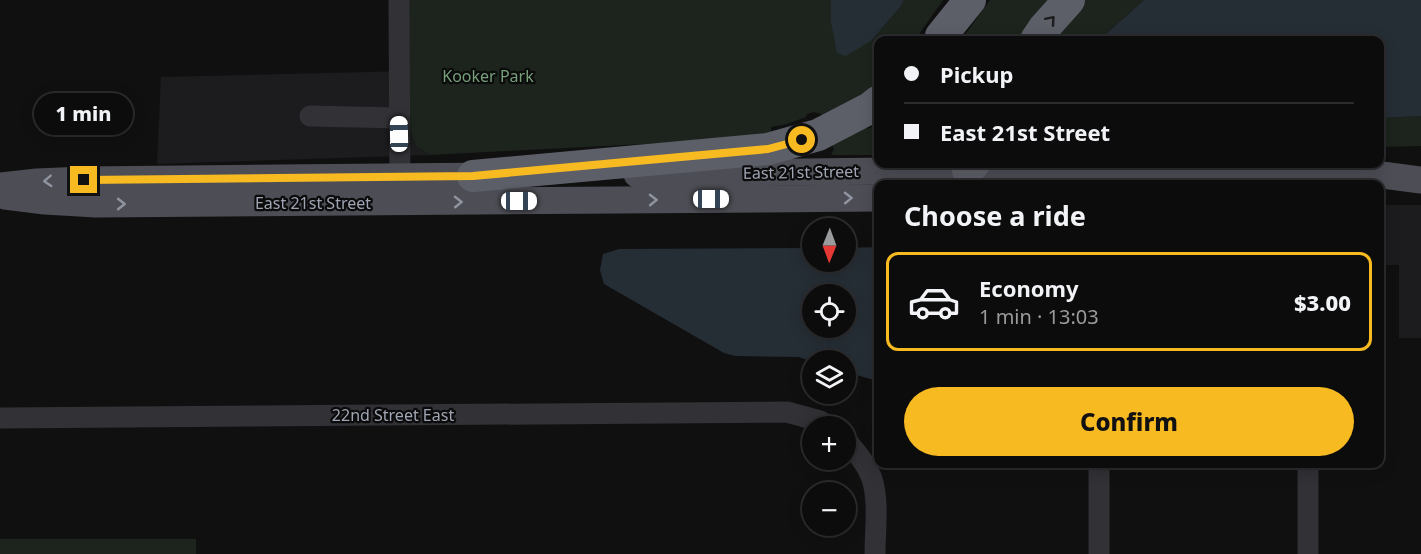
<!DOCTYPE html>
<html lang="en">
<head>
<meta charset="utf-8">
<style>
  body { margin:0; font-family:"Noto Sans",sans-serif; background:#1a1a1b; color:#f1f3f6; height:100vh; display:flex; flex-direction:column; font-size:22px; white-space:nowrap }
  * { box-sizing:border-box; margin:0 }
  p { font-size:20px; color:#9a9b9d }
  .icon { flex:none; width:33px; height:33px; fill:none; stroke:currentColor; stroke-width:2; stroke-linecap:round; stroke-linejoin:round }
  .map { position:relative; flex:1; overflow:hidden }
  .drawer { position:absolute; left:874px; top:180px; width:510px; height:288px; display:flex; flex-direction:column; background:#0c0c0d; border-radius:12px; box-shadow:0 3px 15px #0003,0 0 0 2px #2c2c2e }
  .drawer>* { flex:none }
  .banner { position:absolute; left:874px; top:36px; width:510px; height:132px; border-radius:12px; box-shadow:0 3px 15px #0003,0 0 0 2px #2c2c2e; display:grid; align-content:center; height:132px; padding:0 30px; background:#0c0c0d }
  .needle { width:39px; rotate:181deg }
  .controls { position:absolute; left:802px; top:218px; display:grid; gap:12px }
  .controls a { display:grid; place-items:center; width:54px; height:54px; border-radius:50%; background:#0c0c0d; box-shadow:0 3px 15px #0003,0 0 0 2px #2c2c2e; font-size:30px }
  .end { position:absolute; width:27px; height:27px; margin:-14px; border:8px solid #f8ba21; background:#111; box-shadow:0 0 0 3px #111 }
  .from { border-radius:50% }
  .bubble { position:absolute; height:42px; border-radius:21px; background:#0c0c0d; box-shadow:0 3px 15px #0003,0 0 0 2px #2c2c2e; font-size:20px; font-weight:800; line-height:42px; text-align:center }
  .car { position:absolute; width:18px; height:36px; margin:-18px -9px; border-radius:8px; box-shadow:0 0 4px 2px #0007; background:linear-gradient(#fff 24%,#345 0 40%,#fff 0 76%,#345 0 86%,#fff 0) }
  .banner b { display:flex; align-items:center; gap:21px; height:57px; font-size:22px }
  .banner b+b { border-top:2px solid #2c2c2e }
  .banner i { width:15px; height:15px; background:#f1f3f6 }
  ul { padding:0; list-style:none }
  li { display:flex; align-items:center; gap:18px; height:99px; margin:0 12px 9px; padding:0 18px; border:3px solid transparent; border-radius:12px }
  li div { flex:1 }
  li b { display:block; font-size:22px }
  li em { font-style:normal; font-weight:800 }
  li.on { border-color:#f8ba21 }
  li>.icon { width:54px; height:54px; stroke-width:1.5 }
  h2 { padding:0 30px; font-size:27px; line-height:72px }
  .button { display:flex; gap:12px; margin-top:auto; padding:12px 30px }
  .button a { flex:1; height:69px; border-radius:36px; background:#f8ba21; color:#111; font-size:24px; font-weight:800; line-height:69px; text-align:center }
  .map>svg:first-child { display:block }
  .built { fill:#1c1c1e }
  .green { fill:#1c241d }
  .water { fill:#262e35; fill-rule:evenodd }
  .lines { fill:none; stroke-linecap:round; stroke-linejoin:round }
  .minor { stroke:#313136; stroke-width:21 }
  .major { stroke:#4d4e55; stroke-width:27 }
  .highway { stroke:#5d5f68; stroke-width:32 }
  .oneway { stroke:#1b1c1e }
  .oneway2 { stroke:#8f94a0 }
  .route { stroke:#f8ba21; stroke-width:8 }
  .labels { text-anchor:middle; dominant-baseline:central; stroke-width:4.5; stroke-linejoin:round; paint-order:stroke }
  .park-label { font-size:16px; fill:#769f7a; stroke:#0b0b0c }
  .street-label { font-size:16px; fill:#a0a5b3; stroke:#0b0b0c }
</style>
</head>
<body>
<div class="map">
<svg width="1421" height="554" viewBox="0 0 1421 554">
  <rect width="100%" height="100%" fill="#101011"/>
  <!-- built -->
  <g class="built">
    <path d="M410 71V130L416 146 430 155 157 164 161 77Z"/>
    <path d="M1380 205H1421V338H1399V265H1380Z"/>
  </g>
  <!-- green -->
  <g class="green">
    <path d="M409 0H831V22L872 40 901 6 904 0H943L915 40H879V87L823 120 821 114 814 112 807 114 806 117 787 124 771 127V135L740 139 430 155 416 146 410 130Z"/>
    <path d="M990 0H1056L1023 40H961Z"/>
    <path d="M1084 0H1144L1105 35 1101 40H1049Z"/>
    <path d="M1421 116V146L1380 147V118Z"/>
    <path d="M879 122V155H831L834 149 832 145 867 127 868 129Z"/>
    <rect x="0" y="539" width="196" height="15"/>
  </g>
  <!-- water -->
  <g class="water">
    <path d="M831 0H904L901 6 872 40 846 56 837 53 831 22Z"/>
    <path d="M1144 0H1421V116L1380 118V40H1101L1105 35Z"/>
    <path d="M879 247V379L874 380 846 372V360H813V362L799 357 735 356 724 353 604 284 600 270 603 254 619 249 813 248V261H846V248ZM813 294H846V327H813Z"/>
  </g>
  <g class="lines">
    <!-- minor -->
    <g class="minor">
      <path d="M399 0 400 191"/>
      <path d="M310 116 399 118"/>
      <path d="M1306 166V184"/>
      <path d="M0 418 787 412 820 421 828 426"/>
      <path d="M846 440C856 452 867 464 872 479 879 500 875 531 875 554"/>
      <path d="M1308 464V554"/>
      <path d="M1099 554V464"/>
    </g>
    <!-- major -->
    <g class="major">
      <path d="M637 174 1306 166 1337 169 1421 180"/>
      <path d="M0 186 37 182 84 180 493 176"/>
      <path d="M5 196 45 201 96 204 879 198"/>
    </g>
    <!-- highway -->
    <g class="highway">
      <path d="M941 36 970 0"/>
      <path d="M1036 40 1044 28 1069 0"/>
      <path d="M968 170 974 164"/>
      <path d="M473 176 768 149 818 135 870 108 879 101"/>
    </g>
  </g>
  <!-- one-way arrows -->
  <defs><path id="oneway-chevron" d="M-2-3.5L2.5 0L-2 3.5" fill="none" stroke-width="1.6" stroke-linecap="round" stroke-linejoin="round" transform="scale(1.5)"/></defs>
  <use class="oneway" href="#oneway-chevron" transform="translate(1051 20) rotate(-49)"/>
  <g class="oneway2">
    <use href="#oneway-chevron" transform="translate(48 181) rotate(177)"/>
    <use href="#oneway-chevron" transform="translate(848 198) rotate(-1)"/>
    <use href="#oneway-chevron" transform="translate(653 200) rotate(-1)"/>
    <use href="#oneway-chevron" transform="translate(458 202) rotate(-1)"/>
    <use href="#oneway-chevron" transform="translate(121 204)"/>
  </g>
  <g class="lines">
    <!-- route -->
    <path class="route" d="M84 180 473 176 768 149 802 140"/>
  </g>
  <g class="labels">
    <!-- park labels -->
    <g class="park-label">
      <text x="488" y="76">Kooker Park</text>
    </g>
    <!-- street labels -->
    <g class="street-label">
      <text transform="translate(801 172) rotate(-1)">East 21st Street</text>
      <text x="313" y="203">East 21st Street</text>
      <text x="393" y="415">22nd Street East</text>
    </g>
  </g>
</svg>
<div class="controls">
<a><svg class="needle" viewBox="-14 -14 28 28"><path d="M0-13l5 13h-10z" fill="#e53935"/><path d="M0 13l5-13h-10z" fill="#9a9b9d"/></svg></a>
<a><svg class="icon" aria-label="locate" viewBox="0 0 24 24"><circle cx="12" cy="12" r="6"/><path d="M12 2v4M12 18v4M2 12h4M18 12h4"/></svg></a>
<a><svg class="icon" aria-label="layers" viewBox="0 0 24 24"><path d="M12 4l9 5-9 5-9-5zM3 14l9 5 9-5"/></svg></a>
<a>+</a>
<a>−</a>
</div>
<i class="end from" style="left:802px;top:140px"></i>
<i class="end" style="left:84px;top:180px"></i>
<div class="bubble" style="left:34px;top:93px;width:99px">1 min</div>
<i class="car" style="left:399px;top:134px;rotate:359deg"></i>
<i class="car" style="left:711px;top:199px;rotate:90deg"></i>
<i class="car" style="left:519px;top:201px;rotate:90deg"></i>
<div class="banner">
<b><i class="from"></i>Pickup</b>
<b><i></i>East 21st Street</b>
</div>
<section class="drawer">
<h2>Choose a ride</h2>
<ul>
<li class="on"><svg class="icon" aria-label="car" viewBox="0 0 24 24"><path d="M5 17H2v-5l4-1 3-4h7l3 4 3 1v5h-3M9 17h6M6 11h13"/><circle cx="7" cy="17" r="2"/><circle cx="17" cy="17" r="2"/></svg><div><b>Economy</b><p>1 min · 13:03</p></div><em>$3.00</em></li>
</ul>
<div class="button"><a>Confirm</a></div>
</section>
</div>
</body>
</html>
